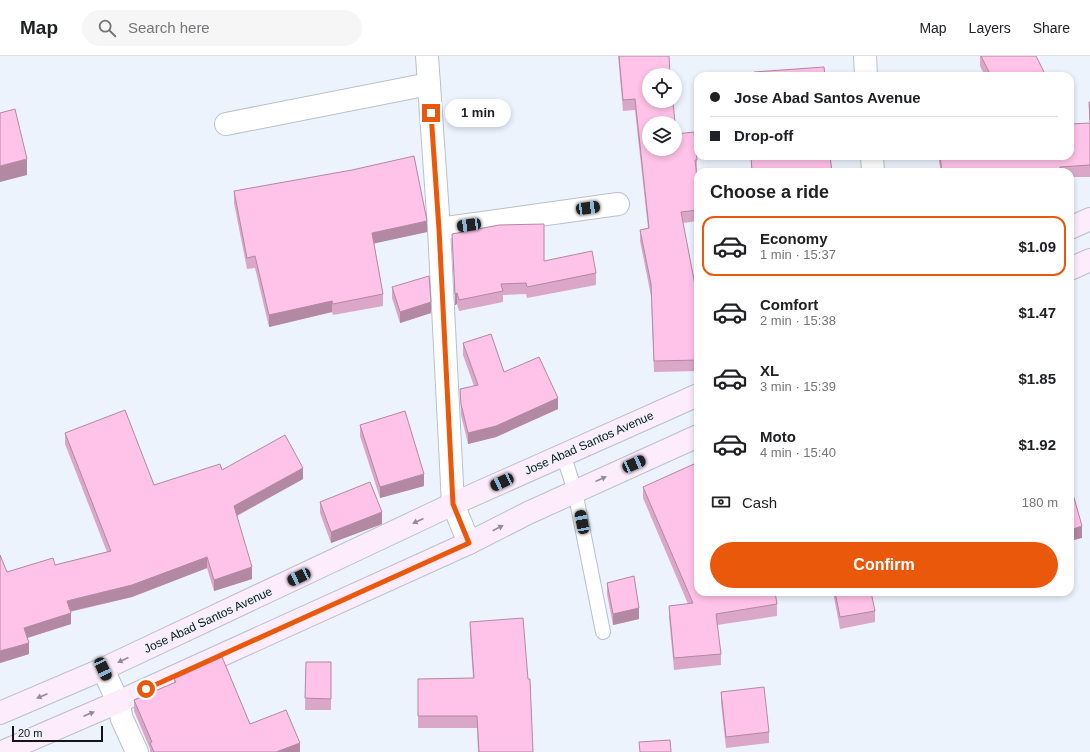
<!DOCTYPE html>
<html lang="en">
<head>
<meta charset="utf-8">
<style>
  body { margin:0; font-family:Arial,sans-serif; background:#f6f6f6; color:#202124; height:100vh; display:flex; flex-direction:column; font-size:15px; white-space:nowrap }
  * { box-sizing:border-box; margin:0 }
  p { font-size:13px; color:#757577 }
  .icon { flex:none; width:22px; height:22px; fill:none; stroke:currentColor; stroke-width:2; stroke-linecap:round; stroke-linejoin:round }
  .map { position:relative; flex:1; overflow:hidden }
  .side { position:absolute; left:694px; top:112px; width:380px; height:428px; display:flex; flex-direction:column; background:#fff; border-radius:12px; box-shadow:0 2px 6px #0003 }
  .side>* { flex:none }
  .banner { position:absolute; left:694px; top:16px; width:380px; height:88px; border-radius:12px; box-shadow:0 2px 6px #0003; display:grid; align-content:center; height:88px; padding:0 16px; background:#fff }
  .buttons { position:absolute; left:642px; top:12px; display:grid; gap:8px }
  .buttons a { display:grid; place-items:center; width:40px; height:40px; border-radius:50%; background:#fff; box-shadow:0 2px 6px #0003; font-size:20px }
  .scale { position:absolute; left:12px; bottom:10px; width:91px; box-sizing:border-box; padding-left:4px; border:2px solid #121418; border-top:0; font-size:11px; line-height:14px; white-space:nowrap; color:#121418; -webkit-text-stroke:3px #ecf3fd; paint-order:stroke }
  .end { position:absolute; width:18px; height:18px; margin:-9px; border:5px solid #ea580c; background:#fff; box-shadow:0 0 0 2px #fff }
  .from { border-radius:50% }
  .bubble { position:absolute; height:28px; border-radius:14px; background:#fff; box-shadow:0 2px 6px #0003; font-size:13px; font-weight:800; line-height:28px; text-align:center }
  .car { position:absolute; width:12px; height:24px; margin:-12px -6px; border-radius:5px; box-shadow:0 0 3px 1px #0007; background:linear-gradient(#222 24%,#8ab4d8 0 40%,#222 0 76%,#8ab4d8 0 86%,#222 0) }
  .banner b { display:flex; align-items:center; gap:14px; height:38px; font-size:15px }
  .banner b+b { border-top:1px solid #e0e0e0 }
  .banner i { width:10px; height:10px; background:#202124 }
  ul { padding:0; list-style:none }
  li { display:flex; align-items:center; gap:12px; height:60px; margin:0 8px 6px; padding:0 8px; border:2px solid transparent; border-radius:12px }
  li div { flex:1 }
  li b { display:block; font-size:15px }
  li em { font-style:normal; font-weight:800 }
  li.active { border-color:#ea580c }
  li>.icon { width:36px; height:36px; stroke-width:1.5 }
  h2 { padding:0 16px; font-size:18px; line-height:48px }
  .pay { display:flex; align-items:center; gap:10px; height:44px; padding:0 16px; font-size:15px }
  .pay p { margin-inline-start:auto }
  .action { display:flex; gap:8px; margin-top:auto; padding:8px 16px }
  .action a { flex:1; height:46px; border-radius:24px; background:#ea580c; color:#fff; font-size:16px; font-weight:800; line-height:46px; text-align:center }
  header { display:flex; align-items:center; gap:24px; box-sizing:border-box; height:56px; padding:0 20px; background:#fff; border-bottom:1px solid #e0e0e0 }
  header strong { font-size:19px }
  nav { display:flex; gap:22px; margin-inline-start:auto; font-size:14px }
  .search { width:280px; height:36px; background:#f6f6f6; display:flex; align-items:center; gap:10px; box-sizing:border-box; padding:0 14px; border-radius:22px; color:#757577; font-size:15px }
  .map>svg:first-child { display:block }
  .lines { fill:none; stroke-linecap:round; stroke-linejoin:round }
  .lane-casing { stroke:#b9c0ca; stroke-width:16 }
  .street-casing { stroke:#b9c0ca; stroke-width:24 }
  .secondary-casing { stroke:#b9c0ca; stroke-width:24 }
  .lane { stroke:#fff; stroke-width:14 }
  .street { stroke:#fff; stroke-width:22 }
  .secondary { stroke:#fdecfb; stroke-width:22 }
  .wall { fill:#dba7c8 }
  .shaded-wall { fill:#b288a2 }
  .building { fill:#ffc2e8; stroke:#b288a2 }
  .oneway { fill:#938b95 }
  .route { stroke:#ea580c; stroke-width:5 }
  .labels { text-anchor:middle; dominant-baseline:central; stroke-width:3; stroke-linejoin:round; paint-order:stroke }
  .street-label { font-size:12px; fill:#121418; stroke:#ecf3fd }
</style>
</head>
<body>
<header>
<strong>Map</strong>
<div class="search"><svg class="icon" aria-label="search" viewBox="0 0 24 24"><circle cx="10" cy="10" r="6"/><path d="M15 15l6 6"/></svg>Search here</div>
<nav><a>Map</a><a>Layers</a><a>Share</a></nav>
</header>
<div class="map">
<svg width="1090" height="696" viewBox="0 0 1090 696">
  <rect width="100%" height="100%" fill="#ecf3fd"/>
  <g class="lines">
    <!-- lane casing -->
    <g class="lane-casing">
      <path id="lane" d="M563 398 575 435 603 576"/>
    </g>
    <!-- street casing -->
    <g class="street-casing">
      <g id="street">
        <path d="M427 0 439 173 453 448 469 487"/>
        <path d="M865 0 866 20"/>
        <path d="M226 68 429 28"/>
        <path d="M872 100 873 116"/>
        <path d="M439 173 618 148"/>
        <path d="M103 613 118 646 122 663 137 696"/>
      </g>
    </g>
    <!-- secondary casing -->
    <g class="secondary-casing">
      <g id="secondary">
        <path d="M1070 172 1090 163"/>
        <path d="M1070 213 1090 204"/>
        <path d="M0 657 103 613 453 448 698 339"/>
        <path d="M2 696 118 646 469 487 528 457 698 380"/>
      </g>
    </g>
    <!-- lane -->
    <use href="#lane" class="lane"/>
    <!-- street -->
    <use href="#street" class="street"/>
    <!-- secondary -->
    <use href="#secondary" class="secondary"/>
  </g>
  <!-- wall -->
  <g class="wall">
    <path d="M618 0H669L649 19 676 78 697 104V115L696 116 698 132V165L683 167 696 234H698V315L654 316 651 240 640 185V174L648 172 635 54 623 55Z"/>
    <path d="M980 0H1036L1046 20H985L980 10Z"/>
    <path d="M1089 46H1090V121H1070V116H941L938 100H1070L1090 67Z"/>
    <path d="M751 100H830L832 116H752Z"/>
    <path d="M234 135 427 176 374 187 383 238V250L333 259 332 256 269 271 255 212 247 213 234 147Z"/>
    <path d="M452 178 544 205 596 217V229L527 242 526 238 503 239V246L459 255 457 248 455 249Z"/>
    <path d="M392 231 431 257 400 267 392 242Z"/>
    <path d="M463 287 504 316 558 353 496 381 468 388 461 359 460 333 474 330 463 299Z"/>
    <path d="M360 369 424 430 380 442 360 380Z"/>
    <path d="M65 377 154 429 222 414 303 423 237 460 252 523 214 535 207 512 132 541 70 556 71 568 27 582 29 598 0 607V499L7 516 55 509 107 496 65 388Z"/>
    <path d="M643 431 698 536 777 548V560L717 569 721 598V609L674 614 669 561V550L688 548 643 442Z"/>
    <path d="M320 446 382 468 331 487 320 457Z"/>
    <path d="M607 527 639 563 613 569 607 538Z"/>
    <path d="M833 536H871L875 555V566L840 573Z"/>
    <path d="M470 566 533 696H478L477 672H418V623L473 622 470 578Z"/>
    <path d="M306 606H331V654H305Z"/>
    <path d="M174 623 250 668 300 696H150V693L134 655V644L174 627Z"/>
    <path d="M721 636 769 676V687L726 692 721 647Z"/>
  </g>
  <!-- shaded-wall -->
  <g class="shaded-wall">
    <path d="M27 103V119L0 126V110Z"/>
    <path d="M427 165V176L372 188V177Z"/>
    <path d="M457 237V248L455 249V238Z"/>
    <path d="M332 245V256L269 271V259Z"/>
    <path d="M431 246V257L400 267V256Z"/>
    <path d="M558 342V353L496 381 468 388V377Z"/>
    <path d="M1070 366H1071V385L1070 386Z"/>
    <path d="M303 412V423L234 461V450Z"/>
    <path d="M424 418V430L380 442V431Z"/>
    <path d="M382 456V468L331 487V476Z"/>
    <path d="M1082 470V482L1070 485V474Z"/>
    <path d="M207 501V512L132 541 67 556V545Z"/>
    <path d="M252 511V523L214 535V524Z"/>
    <path d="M639 552V563L613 569V558Z"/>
    <path d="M71 557V568L24 583V572Z"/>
    <path d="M29 587V598L0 607V595Z"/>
    <path d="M300 687V696H276Z"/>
  </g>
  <!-- building -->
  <g class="building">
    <path d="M619 0H669L670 19H649V45H673L675 67H649V93H675V71L676 78 694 76 697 104H695L698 132V154L681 156 696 234H698V304L654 305 651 228 640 174 649 172 635 43 623 44Z"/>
    <path d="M981 0H1036L1046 20H991Z"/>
    <path d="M824 11 825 20H755L754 16Z"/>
    <path d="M1089 46H1090V66Z"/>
    <path d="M15 53 27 103 0 110V57Z"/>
    <path d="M1090 67V109L1060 111V116H942L940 100H1070V68Z"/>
    <path d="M414 100 427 165 372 177 383 238 333 248 332 245 269 259 255 200 247 202 234 135 352 114Z"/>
    <path d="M751 100H830L832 116H752Z"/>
    <path d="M544 168V205L592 195 596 217 527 231 526 227 501 228 503 235 459 244 457 237 455 238 452 178 499 169Z"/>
    <path d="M429 220 431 246 400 256 392 231Z"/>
    <path d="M491 278 504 316 539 301 558 342 496 370 468 377 461 348 460 333 478 329 463 287Z"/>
    <path d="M125 354 154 429 220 408 222 414 285 379 303 412 234 450 252 511 214 524 207 501 132 529 67 545 71 557 24 572 29 587 0 595V499L7 516 53 502 55 509 111 495 65 377Z"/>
    <path d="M405 355 424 418 380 431 360 369Z"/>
    <path d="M694 408 698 417V536H775L777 548 716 558 721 598 674 602 669 550 693 547 643 431Z"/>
    <path d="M370 426 382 456 331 476 320 446Z"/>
    <path d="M1070 431H1071L1082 470 1070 474Z"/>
    <path d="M634 520 639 552 613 558 607 527Z"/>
    <path d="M835 536H871L875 555 840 561Z"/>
    <path d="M523 562 528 623H530L533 696H479L477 660H418V623L474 622 470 566Z"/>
    <path d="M222 601 250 668 286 654 300 687 276 696H154L150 687 152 686 134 644 176 626 174 623Z"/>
    <path d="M306 606H331V643L305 642Z"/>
    <path d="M764 631 769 676 726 681 721 636Z"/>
    <path d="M670 684 671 696H640L639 686Z"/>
  </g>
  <!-- one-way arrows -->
  <defs><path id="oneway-solid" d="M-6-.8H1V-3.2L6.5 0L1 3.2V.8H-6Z"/></defs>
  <g class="oneway">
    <use href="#oneway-solid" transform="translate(601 423) rotate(-24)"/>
    <use href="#oneway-solid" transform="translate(418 465) rotate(155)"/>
    <use href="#oneway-solid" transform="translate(498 472) rotate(-27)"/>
    <use href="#oneway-solid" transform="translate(123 604) rotate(155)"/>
    <use href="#oneway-solid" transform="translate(42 640) rotate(157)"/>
    <use href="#oneway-solid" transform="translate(89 658) rotate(-23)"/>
  </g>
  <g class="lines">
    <!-- route -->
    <path class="route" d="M146 633 469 487 453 448 439 173 431 57"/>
  </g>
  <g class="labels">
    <!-- street labels -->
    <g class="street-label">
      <text transform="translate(589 387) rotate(-24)">Jose Abad Santos Avenue</text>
      <text transform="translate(208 564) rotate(-25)">Jose Abad Santos Avenue</text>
    </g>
  </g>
</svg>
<div class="buttons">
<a><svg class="icon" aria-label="locate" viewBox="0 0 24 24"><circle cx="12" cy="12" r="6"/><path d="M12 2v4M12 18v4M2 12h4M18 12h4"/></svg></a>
<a><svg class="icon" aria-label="layers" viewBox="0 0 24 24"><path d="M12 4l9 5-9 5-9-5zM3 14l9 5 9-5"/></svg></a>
</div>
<div class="scale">20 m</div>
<i class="end from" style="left:146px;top:633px"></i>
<i class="end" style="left:431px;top:57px"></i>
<div class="bubble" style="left:445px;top:43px;width:66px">1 min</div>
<i class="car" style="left:588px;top:152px;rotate:82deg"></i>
<i class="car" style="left:469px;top:169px;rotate:262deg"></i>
<i class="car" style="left:634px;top:408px;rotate:66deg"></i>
<i class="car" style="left:502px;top:426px;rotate:245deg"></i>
<i class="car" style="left:582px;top:466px;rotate:349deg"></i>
<i class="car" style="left:299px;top:521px;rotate:245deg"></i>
<i class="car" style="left:103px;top:613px;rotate:155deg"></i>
<div class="banner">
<b><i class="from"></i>Jose Abad Santos Avenue</b>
<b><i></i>Drop-off</b>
</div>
<section class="side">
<h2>Choose a ride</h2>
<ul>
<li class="active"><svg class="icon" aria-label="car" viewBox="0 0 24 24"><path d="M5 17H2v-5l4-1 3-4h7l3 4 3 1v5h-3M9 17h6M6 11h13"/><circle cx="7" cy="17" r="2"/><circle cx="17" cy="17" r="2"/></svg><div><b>Economy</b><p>1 min · 15:37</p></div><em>$1.09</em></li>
<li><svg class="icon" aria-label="car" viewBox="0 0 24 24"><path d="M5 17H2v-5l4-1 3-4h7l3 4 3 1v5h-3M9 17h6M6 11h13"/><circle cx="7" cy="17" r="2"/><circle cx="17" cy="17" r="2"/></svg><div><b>Comfort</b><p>2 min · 15:38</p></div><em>$1.47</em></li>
<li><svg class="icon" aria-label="car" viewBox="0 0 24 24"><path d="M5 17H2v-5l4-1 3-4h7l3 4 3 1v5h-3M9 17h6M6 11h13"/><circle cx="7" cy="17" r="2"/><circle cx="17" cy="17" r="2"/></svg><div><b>XL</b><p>3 min · 15:39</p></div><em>$1.85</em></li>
<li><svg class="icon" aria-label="car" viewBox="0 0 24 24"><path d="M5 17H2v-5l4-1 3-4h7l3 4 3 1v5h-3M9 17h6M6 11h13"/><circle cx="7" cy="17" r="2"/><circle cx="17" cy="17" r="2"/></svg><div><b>Moto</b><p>4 min · 15:40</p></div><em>$1.92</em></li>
</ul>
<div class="pay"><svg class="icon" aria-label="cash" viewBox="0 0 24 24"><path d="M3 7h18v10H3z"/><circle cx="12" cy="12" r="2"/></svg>Cash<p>180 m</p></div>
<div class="action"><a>Confirm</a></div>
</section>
</div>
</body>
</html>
